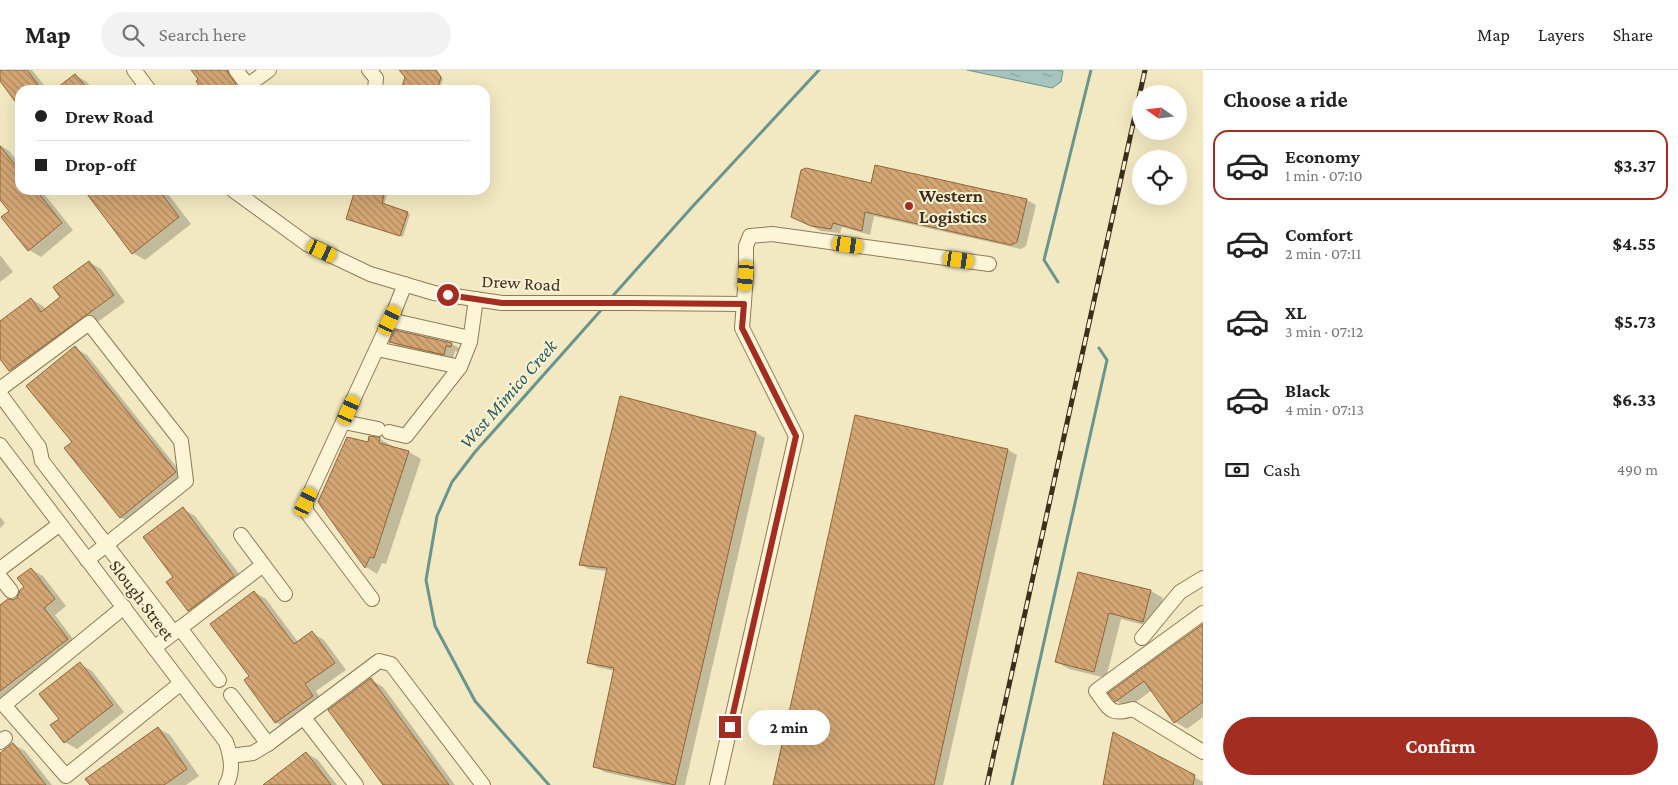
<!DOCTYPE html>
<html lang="en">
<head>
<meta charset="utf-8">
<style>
  body { margin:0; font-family:"Crimson Pro",serif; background:#f2f2f2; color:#222; height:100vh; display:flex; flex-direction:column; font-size:19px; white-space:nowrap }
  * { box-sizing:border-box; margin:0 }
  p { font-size:16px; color:#767676 }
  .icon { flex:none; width:28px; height:28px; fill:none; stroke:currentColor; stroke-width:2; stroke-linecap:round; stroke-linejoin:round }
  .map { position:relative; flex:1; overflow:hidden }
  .drawer { display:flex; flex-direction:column; background:#fff; width:475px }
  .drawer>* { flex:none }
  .top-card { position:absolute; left:15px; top:15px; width:475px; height:110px; border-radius:15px; box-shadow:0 5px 20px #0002; display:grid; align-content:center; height:110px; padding:0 20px; background:#fff }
  .needle { width:32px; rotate:284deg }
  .buttons { position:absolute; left:1132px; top:15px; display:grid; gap:10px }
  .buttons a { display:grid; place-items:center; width:55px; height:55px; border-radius:50%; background:#fff; box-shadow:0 5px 20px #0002; font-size:25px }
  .end { position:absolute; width:22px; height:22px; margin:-11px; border:6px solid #a42d21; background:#fff; box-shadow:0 0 0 2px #fff }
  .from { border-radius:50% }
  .bubble { position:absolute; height:35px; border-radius:18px; background:#fff; box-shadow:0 5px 20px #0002; font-size:16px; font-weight:700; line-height:35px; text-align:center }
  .car { position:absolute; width:15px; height:30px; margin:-15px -8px; border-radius:6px; box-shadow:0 0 4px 1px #0007; background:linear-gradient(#f5c518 24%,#345 0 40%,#f5c518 0 76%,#345 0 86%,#f5c518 0) }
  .top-card b { display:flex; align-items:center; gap:18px; height:48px; font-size:19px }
  .top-card b+b { border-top:1px solid #e0e0e0 }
  .top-card i { width:12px; height:12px; background:#222 }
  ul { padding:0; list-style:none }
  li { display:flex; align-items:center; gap:15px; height:70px; margin:0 10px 8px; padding:0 10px; border:2px solid transparent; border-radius:15px }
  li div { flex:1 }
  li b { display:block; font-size:19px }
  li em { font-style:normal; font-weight:700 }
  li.on { border-color:#a42d21 }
  li>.icon { width:45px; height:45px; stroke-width:1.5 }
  h2 { padding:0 20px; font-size:22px; line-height:60px }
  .pay { display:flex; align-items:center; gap:12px; height:55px; padding:0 20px; font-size:19px }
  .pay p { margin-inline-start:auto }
  .action { display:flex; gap:10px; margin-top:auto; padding:10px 20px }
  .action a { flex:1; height:58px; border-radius:30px; background:#a42d21; color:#fff; font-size:20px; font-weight:700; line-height:58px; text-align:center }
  header { display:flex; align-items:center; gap:30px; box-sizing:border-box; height:70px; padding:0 25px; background:#fff; border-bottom:1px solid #e0e0e0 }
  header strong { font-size:24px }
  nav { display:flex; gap:28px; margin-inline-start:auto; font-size:18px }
  .search { width:350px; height:45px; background:#f2f2f2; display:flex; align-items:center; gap:12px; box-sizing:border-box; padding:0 18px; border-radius:28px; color:#767676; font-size:19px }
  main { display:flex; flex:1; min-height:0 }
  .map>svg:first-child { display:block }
  .water { fill:url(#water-ripples); stroke:#6a948e }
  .shadow { fill:#0003 }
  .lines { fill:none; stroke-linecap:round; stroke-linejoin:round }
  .stream { stroke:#6a948e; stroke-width:3 }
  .building { fill:url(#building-back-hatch); stroke:#90653a }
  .minor-casing { stroke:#8f7a57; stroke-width:16 }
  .minor { stroke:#fcf5d7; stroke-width:14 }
  .rail-casing { stroke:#3d2f1d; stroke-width:5 }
  .rail { stroke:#f9f2d3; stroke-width:3; stroke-dasharray:9; stroke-linecap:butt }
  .route { stroke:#a42d21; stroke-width:6 }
  .poi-dot { fill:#a42d21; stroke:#f9f2d3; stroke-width:2 }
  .labels { text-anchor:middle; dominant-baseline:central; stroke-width:4; stroke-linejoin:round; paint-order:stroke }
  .poi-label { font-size:18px; font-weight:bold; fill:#3d2f1d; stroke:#f9f2d3; text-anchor:start }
  .street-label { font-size:18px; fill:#3d2f1d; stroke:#f9f2d3 }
  .water-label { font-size:19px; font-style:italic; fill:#2a5c5e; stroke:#f9f2d3 }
</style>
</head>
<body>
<header>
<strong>Map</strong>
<div class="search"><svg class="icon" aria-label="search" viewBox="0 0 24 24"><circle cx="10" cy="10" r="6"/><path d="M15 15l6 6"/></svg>Search here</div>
<nav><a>Map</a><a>Layers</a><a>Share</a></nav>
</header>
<main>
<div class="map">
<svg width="1203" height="715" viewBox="0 0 1203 715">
  <defs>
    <pattern id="water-ripples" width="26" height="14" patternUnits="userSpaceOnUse" patternTransform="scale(1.25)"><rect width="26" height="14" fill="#a5c5be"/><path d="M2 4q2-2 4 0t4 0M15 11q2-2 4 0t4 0" fill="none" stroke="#88a09a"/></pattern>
    <pattern id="building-back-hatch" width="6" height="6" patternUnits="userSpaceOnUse" patternTransform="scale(1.25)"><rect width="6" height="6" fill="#d4a674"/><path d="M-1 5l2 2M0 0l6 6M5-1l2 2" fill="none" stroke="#ad885f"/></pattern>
  </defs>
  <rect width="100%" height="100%" fill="#f2e9c2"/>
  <!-- water -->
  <path class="water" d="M967 0H1055L1063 1 1061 12 1052 18Z"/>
  <!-- shadow -->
  <g class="shadow">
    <path d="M0 0H32L48 20H20V36L0 9Z"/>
    <path d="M192 0H229L231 7 239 20H204L200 10Z"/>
    <path d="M400 0H436L443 9 439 20H402L406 7Z"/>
    <path d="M75 5 87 12 94 20H56Z"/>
    <path d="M20 45V55L15 49Z"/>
    <path d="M0 75 9 81 20 94V120H41L73 160 41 187 29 180 10 141 0 128Z"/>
    <path d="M872 115 1027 130 1036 135 1026 176 1021 179 874 146 870 165 842 157 840 163 821 161 801 151Z"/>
    <path d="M85 120H165L191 154 145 190 133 183Z"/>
    <path d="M356 120H388L384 135 410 144 403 167 350 149Z"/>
    <path d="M394 120H406L405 124Z"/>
    <path d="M0 185 13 202 0 212Z"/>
    <path d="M89 192 101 199 125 232 22 307 10 300 0 287V252L31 229 43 236 46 240 62 227Z"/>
    <path d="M396 262 452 274 461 279 460 282 455 281 453 289 400 277 391 272Z"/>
    <path d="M75 278 87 285 187 410 133 454 120 447 73 373Z"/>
    <path d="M856 347 1008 380 1017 385 943 715H775Z"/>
    <path d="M756 363 765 368 685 715H663L604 702 595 696 615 601 597 597 588 592 607 501 589 499 580 494Z"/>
    <path d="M380 369 392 376 391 378 409 382 421 389 386 494 382 493 377 504 366 497 319 432 369 373Z"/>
    <path d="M183 439 195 446 246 513 200 548 188 541 175 507Z"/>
    <path d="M0 447 5 453 0 458Z"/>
    <path d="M31 499 43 506 66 536 55 545 79 577 0 637V537L18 528 26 517Z"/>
    <path d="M1079 503 1151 521 1163 528 1156 558 1121 549 1106 608 1069 599 1057 592Z"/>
    <path d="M254 522 266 529 298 572 312 563 324 570 346 600 316 621 324 633 288 659 275 652 251 607Z"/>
    <path d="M1203 555V647L1187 659 1175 652 1152 620 1128 638 1116 631 1110 623Z"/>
    <path d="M80 594 92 601 124 642 77 679 65 672 60 649Z"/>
    <path d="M371 610 383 617 455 715H385Z"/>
    <path d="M158 658 170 665 199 706 186 715H91Z"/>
    <path d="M13 674 25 681 52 715H0V684Z"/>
    <path d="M306 683 318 690 337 715H271Z"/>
    <path d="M1194 707 1203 712V715H1104Z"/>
  </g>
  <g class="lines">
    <!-- stream -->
    <g class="stream">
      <path d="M1058 212 1044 190 1091 0"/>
      <path d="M610 229 693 136 819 0"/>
      <path d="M549 715 475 631 435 556 426 510 437 446 452 412 475 382 603 238"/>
      <path d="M1012 715 1107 290 1099 278"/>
    </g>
  </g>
  <!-- building -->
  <g class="building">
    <path d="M0 0H27L42 20H20V38L0 11Z"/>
    <path d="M191 0H227L229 5 236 14 229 20H202L196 11 198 9Z"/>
    <path d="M399 0H436L441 7 437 20H401L405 7Z"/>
    <path d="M75 4 89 20H54Z"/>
    <path d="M0 76 20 101V120H36L62 153 28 181 1 147 9 141 0 130Z"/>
    <path d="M875 95 1027 129 1017 172 1011 175 865 142 862 161 833 153 831 159 811 156 791 147 801 100 806 98 871 113Z"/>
    <path d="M84 120H159L179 147 132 184Z"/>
    <path d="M355 120H385L382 133 408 142 400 166 346 149Z"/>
    <path d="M89 191 114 225 9 301 0 289V251L31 228 41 242 60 227 53 217Z"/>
    <path d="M395 260 452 273 451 277 446 276 444 285 389 272Z"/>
    <path d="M75 276 176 402 120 448 64 378 72 372 26 316Z"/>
    <path d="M620 326 756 362 675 715 593 697 614 598 587 593 607 498 579 495Z"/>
    <path d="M855 345 1008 379 934 715H773Z"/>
    <path d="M369 366 380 367 379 373 409 381 374 488 370 487 365 498 318 432 347 367 368 372Z"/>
    <path d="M183 437 234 506 188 541 166 512 173 507 143 467Z"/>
    <path d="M31 498 55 529 44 538 68 569 0 621V535L8 529 13 530 17 528 20 520 24 517 17 508Z"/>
    <path d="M1078 502 1151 520 1143 552 1109 543 1094 602 1055 592Z"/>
    <path d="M254 521 294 574 312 561 335 593 305 614 313 626 275 653 244 610 249 606 210 554Z"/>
    <path d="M1203 554V632L1174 653 1144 611 1115 632 1114 630 1108 623Z"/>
    <path d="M80 592 113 635 64 673 50 655 59 649 39 624Z"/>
    <path d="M371 608 449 715H383L328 640Z"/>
    <path d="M158 657 187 699 164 715H90L85 709Z"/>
    <path d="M1113 662 1195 705 1193 715H1103Z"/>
    <path d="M13 673 46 715H0V683Z"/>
    <path d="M306 682 331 715H263Z"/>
  </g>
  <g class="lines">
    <!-- minor casing -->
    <g class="minor-casing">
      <g id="minor">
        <path d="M134 0 149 20"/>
        <path d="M236 0 251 20"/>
        <path d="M369 0 376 8 375 20"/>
        <path d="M248 15 269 0"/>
        <path d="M233 120 307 174 370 204 434 223 502 233H633L744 234"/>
        <path d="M390 250 470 268"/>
        <path d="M377 279 460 297"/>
        <path d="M0 319 89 253 181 371 186 411 87 490"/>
        <path d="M0 324 39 377 42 391 174 563"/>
        <path d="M344 352 378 359"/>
        <path d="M389 362 406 366 460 297 470 272 476 229"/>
        <path d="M0 375 226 672C231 687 234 701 226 715"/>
        <path d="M241 465 285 524"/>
        <path d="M0 499 60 454"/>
        <path d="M0 507 11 521"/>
        <path d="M372 529 306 441V432L395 239 405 214"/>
        <path d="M124 537 4 635 66 706 181 613"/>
        <path d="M1203 543 1096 621C1110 639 1109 646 1133 639L1203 682"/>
        <path d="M180 558 219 610"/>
        <path d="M1142 568 1180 522 1203 508"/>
        <path d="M154 578 263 495"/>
        <path d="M231 625 268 674"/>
        <path d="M304 648 356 715"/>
        <path d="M0 672 5 668"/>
        <path d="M231 686 253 683 268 674 379 591 391 594 483 715"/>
        <path d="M717 715 796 366 742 258 746 206V176L750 166 772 164 989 194"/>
      </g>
    </g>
    <!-- minor -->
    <use href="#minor" class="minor"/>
    <!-- rail casing -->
    <g class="rail-casing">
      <path id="rail" d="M987 715 1145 0"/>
    </g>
    <!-- rail -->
    <use href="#rail" class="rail"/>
  </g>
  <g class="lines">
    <!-- route -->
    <path class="route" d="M448 225 502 233H634L744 234 742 258 796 366 730 657"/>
  </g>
  <!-- markers -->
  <circle class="poi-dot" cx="909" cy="136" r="5"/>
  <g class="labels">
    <!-- poi labels -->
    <g class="poi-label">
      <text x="919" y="126">Western<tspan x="919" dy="21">Logistics</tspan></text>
    </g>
    <!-- street labels -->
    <g class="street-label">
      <text transform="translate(521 213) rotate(3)">Drew Road</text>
      <text transform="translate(142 530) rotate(53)">Slough Street</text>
    </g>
    <!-- water labels -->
    <g class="water-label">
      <text transform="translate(508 324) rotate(-49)">West Mimico Creek</text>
    </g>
  </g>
</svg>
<div class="buttons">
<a><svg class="needle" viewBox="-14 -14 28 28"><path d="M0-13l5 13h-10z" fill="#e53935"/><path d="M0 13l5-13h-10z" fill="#767676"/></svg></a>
<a><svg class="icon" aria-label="locate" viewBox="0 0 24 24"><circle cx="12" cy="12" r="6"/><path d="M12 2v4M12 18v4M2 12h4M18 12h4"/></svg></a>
</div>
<i class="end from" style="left:448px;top:225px"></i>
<i class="end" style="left:730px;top:657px"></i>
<div class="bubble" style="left:748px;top:640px;width:82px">2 min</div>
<i class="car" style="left:848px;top:175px;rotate:98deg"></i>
<i class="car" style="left:322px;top:181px;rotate:115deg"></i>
<i class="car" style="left:959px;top:190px;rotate:98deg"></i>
<i class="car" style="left:746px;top:206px;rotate:185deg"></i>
<i class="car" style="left:390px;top:250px;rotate:25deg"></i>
<i class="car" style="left:349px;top:340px;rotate:24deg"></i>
<i class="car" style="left:306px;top:432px;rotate:25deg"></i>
<div class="top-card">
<b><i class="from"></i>Drew Road</b>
<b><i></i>Drop-off</b>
</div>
</div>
<section class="drawer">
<h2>Choose a ride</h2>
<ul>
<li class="on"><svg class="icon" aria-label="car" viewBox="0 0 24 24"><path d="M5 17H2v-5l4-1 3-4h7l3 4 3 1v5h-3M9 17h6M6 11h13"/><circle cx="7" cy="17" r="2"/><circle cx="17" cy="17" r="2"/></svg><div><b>Economy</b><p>1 min · 07:10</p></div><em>$3.37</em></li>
<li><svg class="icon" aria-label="car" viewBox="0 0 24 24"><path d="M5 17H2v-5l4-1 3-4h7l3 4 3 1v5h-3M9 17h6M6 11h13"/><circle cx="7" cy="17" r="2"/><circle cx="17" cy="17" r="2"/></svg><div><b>Comfort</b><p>2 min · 07:11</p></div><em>$4.55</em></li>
<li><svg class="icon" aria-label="car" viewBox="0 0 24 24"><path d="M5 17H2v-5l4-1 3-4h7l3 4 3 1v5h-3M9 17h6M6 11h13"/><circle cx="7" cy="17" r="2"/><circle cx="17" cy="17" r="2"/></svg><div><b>XL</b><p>3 min · 07:12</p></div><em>$5.73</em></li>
<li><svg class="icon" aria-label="car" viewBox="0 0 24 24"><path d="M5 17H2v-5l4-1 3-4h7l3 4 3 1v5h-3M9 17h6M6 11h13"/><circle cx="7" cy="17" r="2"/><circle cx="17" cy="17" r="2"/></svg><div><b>Black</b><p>4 min · 07:13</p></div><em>$6.33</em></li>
</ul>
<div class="pay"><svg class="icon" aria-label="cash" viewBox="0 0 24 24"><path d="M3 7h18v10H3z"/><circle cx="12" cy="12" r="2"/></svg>Cash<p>490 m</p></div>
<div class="action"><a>Confirm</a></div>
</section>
</main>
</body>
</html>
